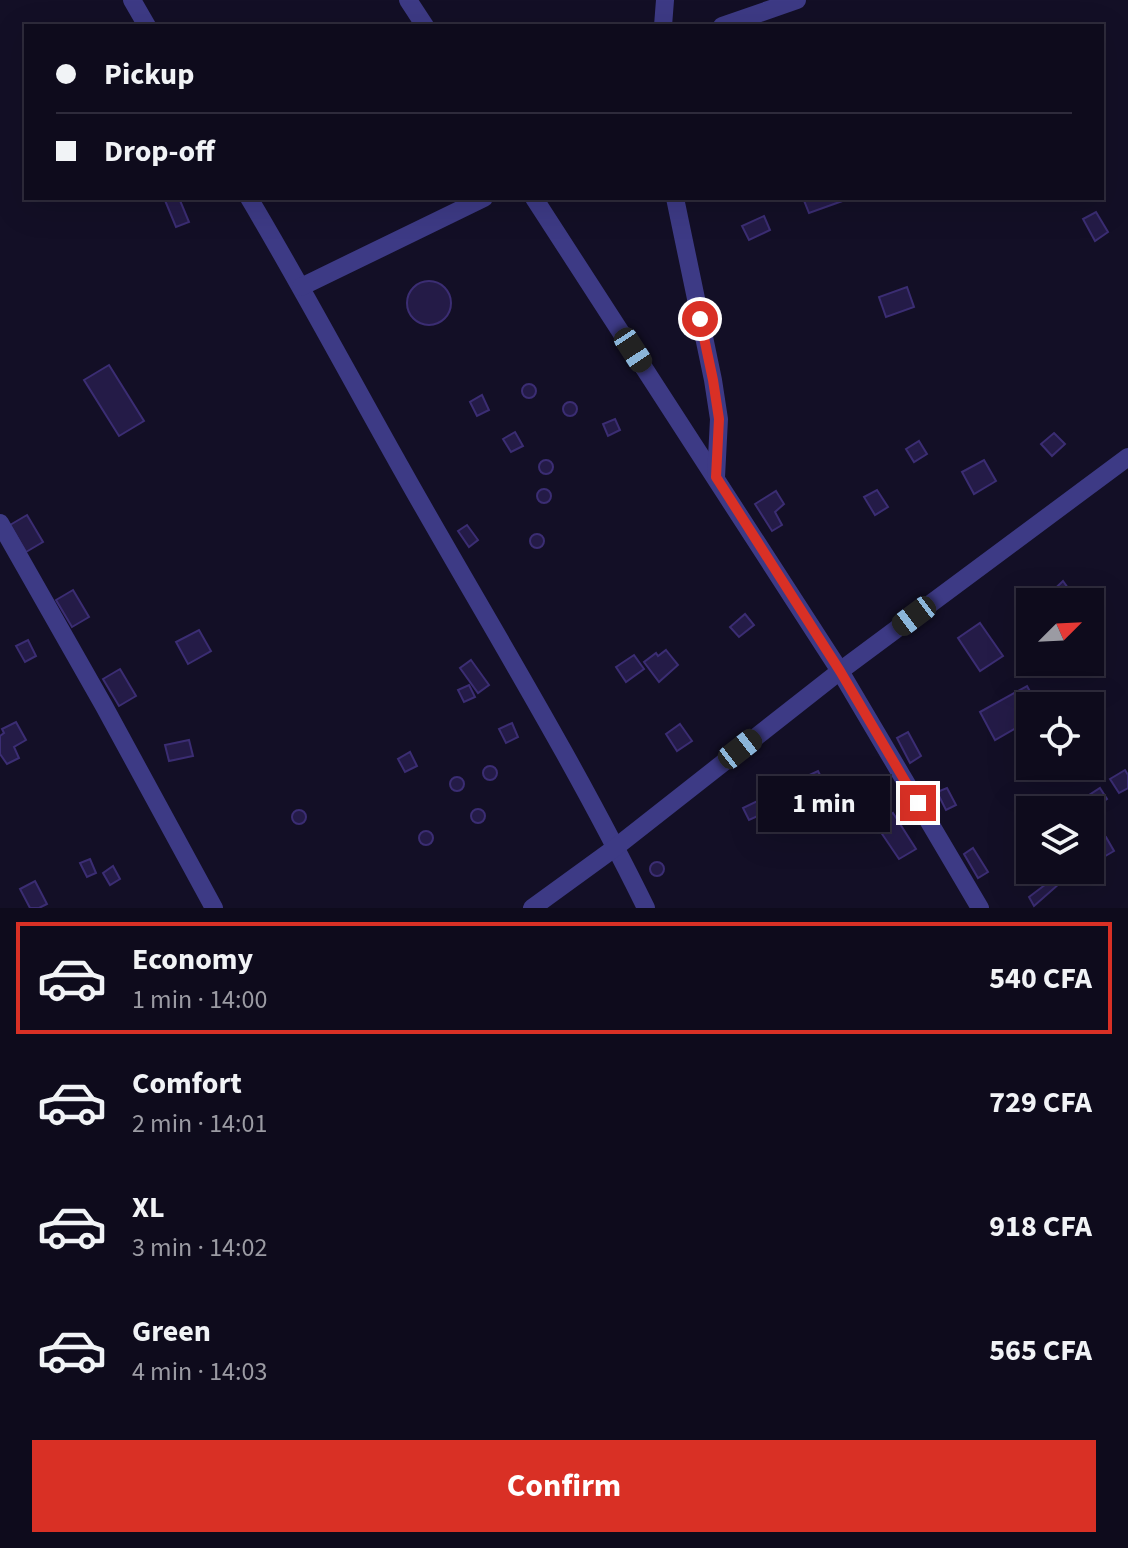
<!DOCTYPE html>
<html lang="en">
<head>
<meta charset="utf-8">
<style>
  body { margin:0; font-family:"Source Sans 3",sans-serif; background:#1c1929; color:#f1f3f6; height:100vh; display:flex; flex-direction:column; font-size:30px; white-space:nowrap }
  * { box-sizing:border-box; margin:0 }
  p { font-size:26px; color:#9b9ba3 }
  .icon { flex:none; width:44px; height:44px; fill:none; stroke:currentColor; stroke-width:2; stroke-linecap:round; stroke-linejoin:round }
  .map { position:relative; height:908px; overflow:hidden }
  .details { display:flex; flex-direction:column; background:#0e0b1c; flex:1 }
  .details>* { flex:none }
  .hud { position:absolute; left:24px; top:24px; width:1080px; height:176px; border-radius:0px; box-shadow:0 8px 32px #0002,0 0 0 2px #2e2b3b; display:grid; align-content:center; height:176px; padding:0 32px; background:#0e0b1c }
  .needle { width:52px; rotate:66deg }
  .controls { position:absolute; left:1016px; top:588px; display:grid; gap:16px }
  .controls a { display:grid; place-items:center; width:88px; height:88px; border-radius:0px; background:#0e0b1c; box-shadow:0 8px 32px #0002,0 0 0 2px #2e2b3b; font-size:40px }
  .end { position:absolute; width:36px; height:36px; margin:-18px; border:10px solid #d93025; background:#fff; box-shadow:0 0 0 4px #fff }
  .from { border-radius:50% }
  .bubble { position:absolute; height:56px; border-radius:0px; background:#0e0b1c; box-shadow:0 8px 32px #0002,0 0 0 2px #2e2b3b; font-size:26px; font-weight:700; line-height:56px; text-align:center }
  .car { position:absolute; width:24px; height:48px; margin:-24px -12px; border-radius:10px; box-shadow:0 0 6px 2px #0007; background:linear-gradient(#222 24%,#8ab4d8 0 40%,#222 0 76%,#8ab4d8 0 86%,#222 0) }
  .hud b { display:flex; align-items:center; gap:28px; height:76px; font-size:30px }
  .hud b+b { border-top:2px solid #2e2b3b }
  .hud i { width:20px; height:20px; background:#f1f3f6 }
  ul { padding:14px 0 0; list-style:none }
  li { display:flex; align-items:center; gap:24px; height:112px; margin:0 16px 12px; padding:0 16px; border:4px solid transparent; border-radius:0px }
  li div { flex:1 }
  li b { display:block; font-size:30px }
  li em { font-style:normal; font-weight:700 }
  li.current { border-color:#d93025 }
  li>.icon { width:72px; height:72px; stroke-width:1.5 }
  .action { display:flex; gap:16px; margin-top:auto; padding:16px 32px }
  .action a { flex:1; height:92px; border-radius:0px; background:#d93025; color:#fff; font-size:32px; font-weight:700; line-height:92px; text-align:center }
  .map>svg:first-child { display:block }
  .building { fill:#241b47; stroke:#3b2d73; stroke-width:2 }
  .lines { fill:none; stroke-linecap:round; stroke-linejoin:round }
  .minor { stroke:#3d3a85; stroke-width:18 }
  .route { stroke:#d93025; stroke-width:10 }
</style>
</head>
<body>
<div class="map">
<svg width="1128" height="908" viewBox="0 0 1128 908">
  <rect width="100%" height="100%" fill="#130f26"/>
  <!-- building -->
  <g class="building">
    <path d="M164 198H179L189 222 176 227Z"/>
    <path d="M803 198H847L848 199 809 213Z"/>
    <path d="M1096 212 1108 232 1095 241 1083 219Z"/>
    <path d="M764 216 770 230 749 240 742 226Z"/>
    <circle cx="429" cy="303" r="22"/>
    <path d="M907 287 914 307 886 317 879 297Z"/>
    <path d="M109 365 144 421 119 436 84 380Z"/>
    <circle cx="529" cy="391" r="7"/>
    <path d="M482 395 489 410 477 416 470 402Z"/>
    <circle cx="570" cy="409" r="7"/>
    <path d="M615 419 620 430 608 436 603 424Z"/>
    <path d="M515 432 523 446 511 452 503 439Z"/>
    <path d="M1054 433 1065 444 1052 456 1041 444Z"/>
    <path d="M919 441 927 454 914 462 906 449Z"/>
    <circle cx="546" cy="467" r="7"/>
    <path d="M984 460 996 481 974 494 962 472Z"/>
    <circle cx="544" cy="496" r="7"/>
    <path d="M877 490 888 507 875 515 864 497Z"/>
    <path d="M776 491 784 504 775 512 782 525 772 531 755 504Z"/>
    <path d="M27 515 43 542 26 552 10 525Z"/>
    <path d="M467 525 478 540 469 547 458 531Z"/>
    <circle cx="537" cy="541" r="7"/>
    <path d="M1063 581 1078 602H1048L1045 598Z"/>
    <path d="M73 590 89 617 72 627 56 600Z"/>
    <path d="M745 614 754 625 739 637 730 627Z"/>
    <path d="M980 623 1003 656 980 671 958 638Z"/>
    <path d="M199 630 211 651 188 664 176 642Z"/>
    <path d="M28 640 36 656 25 662 16 646Z"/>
    <path d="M666 650 678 665 659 682 644 662 656 653 658 656Z"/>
    <path d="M634 655 644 669 626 682 616 667Z"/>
    <path d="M471 660 489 685 478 693 460 668Z"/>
    <path d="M120 669 136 696 119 706 103 679Z"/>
    <path d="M469 685 475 697 464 702 458 690Z"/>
    <path d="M1027 686 1038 706H1030V720L995 740 980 712Z"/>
    <path d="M16 722 26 740 14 747 19 758 7 764 0 754V736L4 733 2 729Z"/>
    <path d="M512 723 518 737 506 743 499 729Z"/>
    <path d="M680 724 692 741 677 751 666 734Z"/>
    <path d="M908 732 921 756 910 763 897 738Z"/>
    <path d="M189 740 193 756 169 761 165 745Z"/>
    <path d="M410 752 417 766 405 772 398 759Z"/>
    <circle cx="490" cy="773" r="7"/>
    <path d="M1125 770 1128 775V788L1119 793 1110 779Z"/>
    <path d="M818 771 824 783 811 788 805 777Z"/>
    <circle cx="457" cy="784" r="7"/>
    <path d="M947 788 956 805 946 810 937 792Z"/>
    <path d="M1100 788 1107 799 1096 806 1089 795Z"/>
    <path d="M770 795 785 825 770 832 762 814 749 820 743 808Z"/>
    <circle cx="478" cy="816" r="7"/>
    <circle cx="299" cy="817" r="7"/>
    <path d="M893 813 916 849 899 859 878 828 888 823 887 817Z"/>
    <circle cx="426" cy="838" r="7"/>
    <path d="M1106 837 1114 851 1095 862 1090 854V846Z"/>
    <path d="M973 848 988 872 978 878 964 854Z"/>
    <path d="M90 859 96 873 87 877 80 863Z"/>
    <circle cx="657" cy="869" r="7"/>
    <path d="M113 866 120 879 110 885 103 873Z"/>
    <path d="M1054 878 1059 884 1034 906 1029 897Z"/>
    <path d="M35 881 47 904 39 908H30L20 889Z"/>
  </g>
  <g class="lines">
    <!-- minor -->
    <g class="minor">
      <path d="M132 0 147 26"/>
      <path d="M408 0 425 26"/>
      <path d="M663 26 665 0"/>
      <path d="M722 26 797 0"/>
      <path d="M249 198C305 292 356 389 410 484 490 625 575 763 646 908"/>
      <path d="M534 198 840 671 980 908"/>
      <path d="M675 198 713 380 719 419 716 477"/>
      <path d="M301 287 484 198"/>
      <path d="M0 523 104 706 214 908"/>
      <path d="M532 908 616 847 840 671 1128 457"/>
    </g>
  </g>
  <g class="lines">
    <!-- route -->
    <path class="route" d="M700 319 713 380 719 419 716 477 840 671 918 803"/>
  </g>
</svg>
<div class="controls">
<a><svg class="needle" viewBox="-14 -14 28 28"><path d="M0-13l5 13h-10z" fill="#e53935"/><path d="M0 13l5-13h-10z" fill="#9b9ba3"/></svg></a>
<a><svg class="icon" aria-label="locate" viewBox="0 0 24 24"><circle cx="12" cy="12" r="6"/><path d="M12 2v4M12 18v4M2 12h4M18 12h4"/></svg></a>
<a><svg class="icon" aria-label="layers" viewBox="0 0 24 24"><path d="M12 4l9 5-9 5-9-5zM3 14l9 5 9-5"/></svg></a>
</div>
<i class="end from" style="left:700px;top:319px"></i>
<i class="end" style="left:918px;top:803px"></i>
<div class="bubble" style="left:758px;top:776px;width:132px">1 min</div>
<i class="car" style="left:633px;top:350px;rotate:147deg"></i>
<i class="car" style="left:914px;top:616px;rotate:233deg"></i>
<i class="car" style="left:740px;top:749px;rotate:52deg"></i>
<div class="hud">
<b><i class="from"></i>Pickup</b>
<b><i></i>Drop-off</b>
</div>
</div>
<section class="details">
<ul>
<li class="current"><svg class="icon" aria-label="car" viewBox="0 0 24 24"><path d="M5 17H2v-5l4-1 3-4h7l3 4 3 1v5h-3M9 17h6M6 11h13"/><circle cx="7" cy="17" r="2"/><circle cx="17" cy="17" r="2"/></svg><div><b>Economy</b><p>1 min · 14:00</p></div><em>540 CFA</em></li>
<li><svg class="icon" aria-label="car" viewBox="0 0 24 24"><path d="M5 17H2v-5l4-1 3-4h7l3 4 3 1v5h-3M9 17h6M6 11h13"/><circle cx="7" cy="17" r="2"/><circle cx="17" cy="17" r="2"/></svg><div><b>Comfort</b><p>2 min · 14:01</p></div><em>729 CFA</em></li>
<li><svg class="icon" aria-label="car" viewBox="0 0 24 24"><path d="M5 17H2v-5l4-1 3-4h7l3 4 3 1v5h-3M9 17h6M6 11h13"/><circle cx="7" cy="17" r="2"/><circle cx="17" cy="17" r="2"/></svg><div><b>XL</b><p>3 min · 14:02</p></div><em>918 CFA</em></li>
<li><svg class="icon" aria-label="car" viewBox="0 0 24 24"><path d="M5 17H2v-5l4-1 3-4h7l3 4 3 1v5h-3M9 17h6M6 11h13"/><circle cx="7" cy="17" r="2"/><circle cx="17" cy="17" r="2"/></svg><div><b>Green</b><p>4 min · 14:03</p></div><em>565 CFA</em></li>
</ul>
<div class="action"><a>Confirm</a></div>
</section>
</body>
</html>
